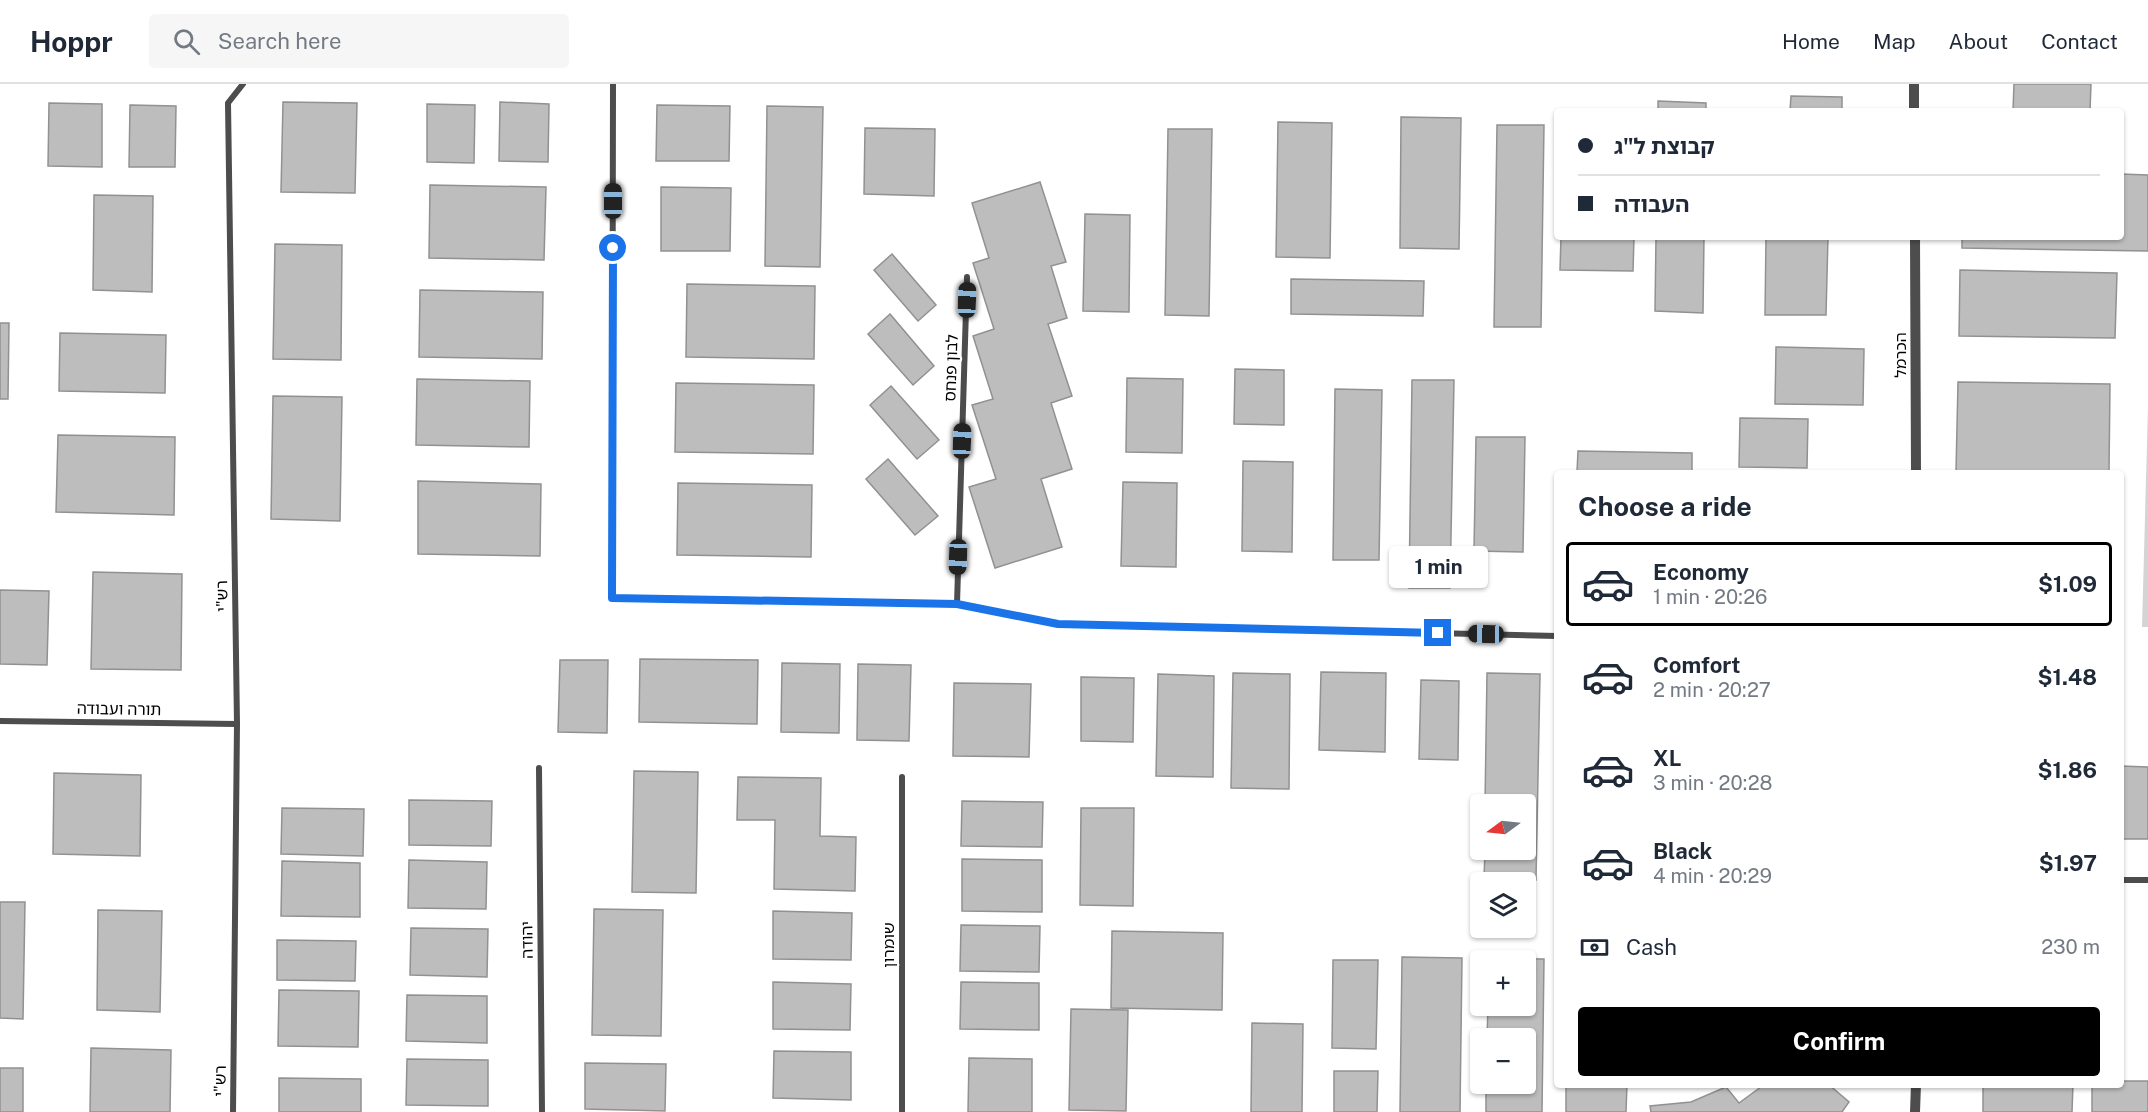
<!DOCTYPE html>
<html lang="en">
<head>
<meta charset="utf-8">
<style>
  body { margin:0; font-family:"Public Sans","Noto Sans Hebrew",sans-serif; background:#f6f6f7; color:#1f2937; height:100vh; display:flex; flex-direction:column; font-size:22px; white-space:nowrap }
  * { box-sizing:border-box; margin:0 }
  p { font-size:20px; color:#747a83 }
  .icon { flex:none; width:33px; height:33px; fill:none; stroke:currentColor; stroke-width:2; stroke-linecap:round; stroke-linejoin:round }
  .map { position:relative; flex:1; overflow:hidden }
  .sheet { position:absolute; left:1554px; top:386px; width:570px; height:618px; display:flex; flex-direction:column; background:#fff; border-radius:6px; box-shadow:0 2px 4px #0004 }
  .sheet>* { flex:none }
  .top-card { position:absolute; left:1554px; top:24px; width:570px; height:132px; border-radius:6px; box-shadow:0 2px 4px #0004; display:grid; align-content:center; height:132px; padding:0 24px; background:#fff }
  .needle { width:39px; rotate:255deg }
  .controls { position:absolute; left:1470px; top:710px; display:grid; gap:12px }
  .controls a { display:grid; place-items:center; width:66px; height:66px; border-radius:6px; background:#fff; box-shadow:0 2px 4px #0004; font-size:30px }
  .end { position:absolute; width:27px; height:27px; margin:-14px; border:8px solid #1a73e8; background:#fff; box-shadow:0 0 0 3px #fff }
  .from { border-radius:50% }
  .bubble { position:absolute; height:42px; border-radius:6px; background:#fff; box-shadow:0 2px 4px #0004; font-size:20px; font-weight:700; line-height:42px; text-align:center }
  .car { position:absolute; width:18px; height:36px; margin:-18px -9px; border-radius:8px; box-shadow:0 0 4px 2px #0007; background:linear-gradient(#222 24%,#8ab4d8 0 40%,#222 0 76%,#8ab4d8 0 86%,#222 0) }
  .top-card b { display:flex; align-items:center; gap:21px; height:57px; font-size:22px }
  .top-card b+b { border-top:2px solid #e0e1e3 }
  .top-card i { width:15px; height:15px; background:#1f2937 }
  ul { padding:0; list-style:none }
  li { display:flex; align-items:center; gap:18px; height:84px; margin:0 12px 9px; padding:0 12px; border:3px solid transparent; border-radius:6px }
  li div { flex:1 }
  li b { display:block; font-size:22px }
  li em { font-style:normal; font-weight:700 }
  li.current { border-color:#000 }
  li>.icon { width:54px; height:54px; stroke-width:1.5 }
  h2 { padding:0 24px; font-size:27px; line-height:72px }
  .pay { display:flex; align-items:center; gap:15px; height:66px; padding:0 24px; font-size:22px }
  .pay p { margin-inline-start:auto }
  .action { display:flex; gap:12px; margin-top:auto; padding:12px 24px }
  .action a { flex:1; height:69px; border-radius:6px; background:#000; color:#fff; font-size:24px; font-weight:700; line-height:69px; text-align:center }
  header { display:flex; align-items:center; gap:36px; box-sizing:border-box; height:84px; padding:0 30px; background:#fff; border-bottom:2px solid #e0e1e3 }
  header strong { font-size:28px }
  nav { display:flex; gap:33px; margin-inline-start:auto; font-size:21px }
  .search { width:420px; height:54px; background:#f6f6f7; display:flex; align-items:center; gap:15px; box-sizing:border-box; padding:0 21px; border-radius:6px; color:#747a83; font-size:22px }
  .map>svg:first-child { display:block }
  .green { fill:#d4d4d4 }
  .building { fill:#bdbdbd; stroke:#919191; stroke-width:1.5 }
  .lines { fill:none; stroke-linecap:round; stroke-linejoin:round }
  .minor { stroke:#4d4d4d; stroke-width:6 }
  .tertiary { stroke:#4d4d4d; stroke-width:10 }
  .route { stroke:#1a73e8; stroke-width:8 }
  .labels { text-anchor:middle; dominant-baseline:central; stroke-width:4.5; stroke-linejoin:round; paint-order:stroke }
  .street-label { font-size:16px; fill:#000; stroke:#fff }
</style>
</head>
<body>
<header>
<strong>Hoppr</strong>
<div class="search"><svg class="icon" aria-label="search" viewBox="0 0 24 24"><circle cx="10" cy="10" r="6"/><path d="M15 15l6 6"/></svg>Search here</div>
<nav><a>Home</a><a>Map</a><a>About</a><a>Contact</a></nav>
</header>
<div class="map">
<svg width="2148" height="1028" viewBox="0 0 2148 1028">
  <rect width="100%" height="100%" fill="#fff"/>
  <!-- green -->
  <path class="green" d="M2148 322V543H2142Z"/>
  <!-- building -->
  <g class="building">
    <path d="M2014 0H2091L2090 27H2013Z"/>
    <path d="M1791 12 1842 13V27H1790Z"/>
    <path d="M1658 17 1706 19V27H1658Z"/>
    <path d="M283 18 357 19 355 109 281 108Z"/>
    <path d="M500 18 549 20 548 78 499 77Z"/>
    <path d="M49 19 102 20V83L48 82Z"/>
    <path d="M427 20 475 21 474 79 427 78Z"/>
    <path d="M130 21 176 22 175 83H129Z"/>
    <path d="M657 21 730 22 729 77H656Z"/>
    <path d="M767 22 823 23 820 183 765 182Z"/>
    <path d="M1401 33 1461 34 1459 165 1400 164Z"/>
    <path d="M1278 38 1332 39 1330 174 1276 173Z"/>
    <path d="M1497 41H1544L1541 243H1494Z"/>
    <path d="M865 44 935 45 934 112 864 110Z"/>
    <path d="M1168 45H1212L1209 232 1165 231Z"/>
    <path d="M2121 90 2148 91V167L1962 164V153H2121Z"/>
    <path d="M1040 98 1066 178 1051 182 1067 234 1048 240 1072 312 1051 319 1072 385 1041 395 1062 463 995 484 969 403 996 395 972 321 993 315 973 252 994 245 973 179 989 174 972 119Z"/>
    <path d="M430 101 546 103 544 176 429 174Z"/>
    <path d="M661 103 731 104 730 167H661Z"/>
    <path d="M94 111 153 112 152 208 93 206Z"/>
    <path d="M1085 130 1130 131 1129 228 1083 227Z"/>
    <path d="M1561 153H1634L1633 187 1560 186Z"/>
    <path d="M1656 153H1704L1703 229 1655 227Z"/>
    <path d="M1766 153H1828L1826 231H1765Z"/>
    <path d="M275 160 342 161 341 276 273 275Z"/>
    <path d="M892 170 936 221 918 237 874 186Z"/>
    <path d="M1960 186 2117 189 2115 254 1959 252Z"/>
    <path d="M1291 195 1424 197 1423 232 1291 230Z"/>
    <path d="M687 200 815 202 814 275 686 273Z"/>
    <path d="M420 206 543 208 542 275 419 273Z"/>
    <path d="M890 230 934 282 913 301 868 250Z"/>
    <path d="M0 239H9L8 315H0Z"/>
    <path d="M60 249 166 251 165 309 59 307Z"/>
    <path d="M1776 263 1864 265 1863 321 1775 320Z"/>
    <path d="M1235 285 1284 286V341L1234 340Z"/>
    <path d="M1127 294 1183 295 1182 369 1126 368Z"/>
    <path d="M417 295 530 297 529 363 416 361Z"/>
    <path d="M1412 296H1454L1450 504H1409Z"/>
    <path d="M1958 298 2110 300 2109 388H1956Z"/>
    <path d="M676 299 814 301 813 370 675 368Z"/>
    <path d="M891 302 939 356 917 375 870 321Z"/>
    <path d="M1335 305 1382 306 1379 476H1333Z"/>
    <path d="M273 312 342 313 340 437 271 435Z"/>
    <path d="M1740 334 1808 335 1807 384 1739 383Z"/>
    <path d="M58 351 175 353 174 431 56 428Z"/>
    <path d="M1476 353H1525L1523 468 1474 467Z"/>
    <path d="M1578 367 1692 369V388H1577Z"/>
    <path d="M888 375 938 432 915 451 866 395Z"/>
    <path d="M1243 377 1293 378 1292 468 1242 467Z"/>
    <path d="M418 397 541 400 540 472 418 470Z"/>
    <path d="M1123 398 1177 399 1176 483 1121 482Z"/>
    <path d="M678 399 812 401 811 473 677 471Z"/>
    <path d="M93 488 182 490 181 586 91 585Z"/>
    <path d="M0 506 49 507 47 581 0 580Z"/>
    <path d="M640 575 758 576 757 640 639 638Z"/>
    <path d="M560 576H608L607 649 558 648Z"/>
    <path d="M782 579 840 580 839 649 781 648Z"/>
    <path d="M858 580 911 581 909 657 857 656Z"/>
    <path d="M1321 588 1386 589 1385 668 1319 666Z"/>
    <path d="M1233 589 1290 590 1289 705 1231 704Z"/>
    <path d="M1487 589 1540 590 1536 796 1484 795 1485 765H1526V720H1485Z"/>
    <path d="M1158 590 1214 592 1213 693 1156 692Z"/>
    <path d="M1081 593 1134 594 1133 658 1081 657Z"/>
    <path d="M1421 596 1459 597 1458 676 1419 675Z"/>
    <path d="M954 599 1031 600 1029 673 953 672Z"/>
    <path d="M2121 682 2148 683V755H2121Z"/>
    <path d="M634 687 698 688 696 809 632 808Z"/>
    <path d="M54 689 141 691 140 772 53 770Z"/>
    <path d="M738 693 821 694 820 752 856 753 855 807 774 805 775 736H737Z"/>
    <path d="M409 716 492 717 491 762 409 761Z"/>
    <path d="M962 717 1043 718 1042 763 961 762Z"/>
    <path d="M282 724 364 725 363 772 281 770Z"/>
    <path d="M1081 724H1134L1133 822 1080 821Z"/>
    <path d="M962 775 1042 776V828L962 827Z"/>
    <path d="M409 776 487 778 486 825 408 824Z"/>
    <path d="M282 777 360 779V833L281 832Z"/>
    <path d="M0 818H25L23 935 0 934Z"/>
    <path d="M594 825 663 826 661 952 592 951Z"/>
    <path d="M98 826 162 827 160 928 97 926Z"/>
    <path d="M773 827 852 829 851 876 773 875Z"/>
    <path d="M961 841 1040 842 1039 888 960 887Z"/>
    <path d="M411 844 488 845 487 893 410 891Z"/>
    <path d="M1112 847 1223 849 1222 926 1111 924Z"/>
    <path d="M277 856 356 857 355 897 277 896Z"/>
    <path d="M1402 873 1462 874 1460 1028H1400Z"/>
    <path d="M1488 874 1544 875 1542 1028H1486V999H1526V954H1487L1488 921H1526V876H1488Z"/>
    <path d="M1333 876H1378L1376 965 1332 964Z"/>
    <path d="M773 898 851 900 850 946 773 945Z"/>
    <path d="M961 898 1039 899V946L960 945Z"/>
    <path d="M279 906 359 907 358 963 278 962Z"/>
    <path d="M407 911 487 912V959L406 957Z"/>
    <path d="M1071 925 1128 926 1126 1027 1069 1026Z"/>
    <path d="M1252 939 1303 940 1302 1028H1251Z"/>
    <path d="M91 964 171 966 170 1028H90Z"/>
    <path d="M774 967 851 968V1016L773 1014Z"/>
    <path d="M969 974 1032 975V1028H968Z"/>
    <path d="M407 975 488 976V1022L406 1021Z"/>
    <path d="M585 979 666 980 665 1027 585 1025Z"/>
    <rect x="0" y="984" width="23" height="44"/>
    <path d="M1334 987H1378L1377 1028H1334Z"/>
    <path d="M279 994 361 995V1028H279Z"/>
    <path d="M2121 997H2148V1028H2092V1000H2121Z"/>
    <path d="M1566 1000H1627L1626 1028H1566Z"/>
    <path d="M1765 1000H1828L1849 1018 1842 1028H1651L1650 1022 1691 1018 1726 1003 1739 1019Z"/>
    <path d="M1983 1000H2073L2072 1028H1983Z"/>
  </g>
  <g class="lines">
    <!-- minor -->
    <g class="minor">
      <path d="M613 0 612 514 957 520 1058 540 1557 552"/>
      <path d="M957 520 967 193"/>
      <path d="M0 637 237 640"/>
      <path d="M539 684 542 1028"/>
      <path d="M2121 796H2148"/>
      <path d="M233 1028 237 640 228 19 243 0"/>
      <path d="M902 1028V693"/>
    </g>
    <!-- tertiary -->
    <g class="tertiary">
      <path d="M1914 0V27"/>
      <path d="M1915 153 1916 388"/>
      <path d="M1915 1028 1916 1000"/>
    </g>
  </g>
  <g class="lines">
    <!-- route -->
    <path class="route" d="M613 164 612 514 957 520 1058 540 1438 549"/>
  </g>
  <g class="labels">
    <!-- street labels -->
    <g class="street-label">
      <text transform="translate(1900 271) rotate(-90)">הכרמל</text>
      <text transform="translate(951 284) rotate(-88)">לבון פנחס</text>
      <text transform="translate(222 512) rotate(-91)">רש"י</text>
      <text transform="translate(119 625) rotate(1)">תורה ועבודה</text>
      <text transform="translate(527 856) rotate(-91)">יהודה</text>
      <text transform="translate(888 861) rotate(-90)">שומרון</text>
      <text transform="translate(220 997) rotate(-89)">רש"י</text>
    </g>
  </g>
</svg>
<div class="controls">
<a><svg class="needle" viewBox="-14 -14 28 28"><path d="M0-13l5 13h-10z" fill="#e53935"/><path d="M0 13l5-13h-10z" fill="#747a83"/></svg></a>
<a><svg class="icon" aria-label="layers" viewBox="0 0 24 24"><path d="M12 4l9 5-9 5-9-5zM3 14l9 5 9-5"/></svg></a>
<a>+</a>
<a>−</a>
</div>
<i class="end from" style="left:613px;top:164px"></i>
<i class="end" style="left:1438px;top:549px"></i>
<div class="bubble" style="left:1389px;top:462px;width:99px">1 min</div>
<i class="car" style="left:613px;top:117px;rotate:0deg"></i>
<i class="car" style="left:967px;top:216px;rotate:2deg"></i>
<i class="car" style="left:962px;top:357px;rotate:2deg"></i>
<i class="car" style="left:958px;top:473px;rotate:182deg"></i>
<i class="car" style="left:1486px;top:550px;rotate:271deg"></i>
<div class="top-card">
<b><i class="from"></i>קבוצת ל&quot;ג</b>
<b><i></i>העבודה</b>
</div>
<section class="sheet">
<h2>Choose a ride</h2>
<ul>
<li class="current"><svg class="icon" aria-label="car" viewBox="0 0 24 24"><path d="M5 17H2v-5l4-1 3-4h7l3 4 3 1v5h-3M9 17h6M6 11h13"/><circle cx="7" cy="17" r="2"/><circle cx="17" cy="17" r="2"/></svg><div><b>Economy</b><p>1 min · 20:26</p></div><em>$1.09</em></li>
<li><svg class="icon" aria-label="car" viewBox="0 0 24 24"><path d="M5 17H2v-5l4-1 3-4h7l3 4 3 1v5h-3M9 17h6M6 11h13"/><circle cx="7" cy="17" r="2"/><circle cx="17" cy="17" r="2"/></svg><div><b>Comfort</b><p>2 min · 20:27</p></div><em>$1.48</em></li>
<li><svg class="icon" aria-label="car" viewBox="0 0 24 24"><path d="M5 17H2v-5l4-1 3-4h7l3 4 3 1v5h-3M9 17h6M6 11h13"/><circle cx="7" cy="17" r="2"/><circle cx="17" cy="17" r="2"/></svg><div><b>XL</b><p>3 min · 20:28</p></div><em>$1.86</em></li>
<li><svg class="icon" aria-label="car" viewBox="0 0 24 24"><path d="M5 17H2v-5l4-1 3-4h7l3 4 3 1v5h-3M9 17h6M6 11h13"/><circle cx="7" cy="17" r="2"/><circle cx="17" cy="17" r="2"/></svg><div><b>Black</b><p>4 min · 20:29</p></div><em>$1.97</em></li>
</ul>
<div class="pay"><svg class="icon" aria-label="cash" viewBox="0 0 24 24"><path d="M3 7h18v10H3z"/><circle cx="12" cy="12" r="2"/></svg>Cash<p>230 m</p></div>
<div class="action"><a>Confirm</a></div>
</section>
</div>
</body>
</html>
